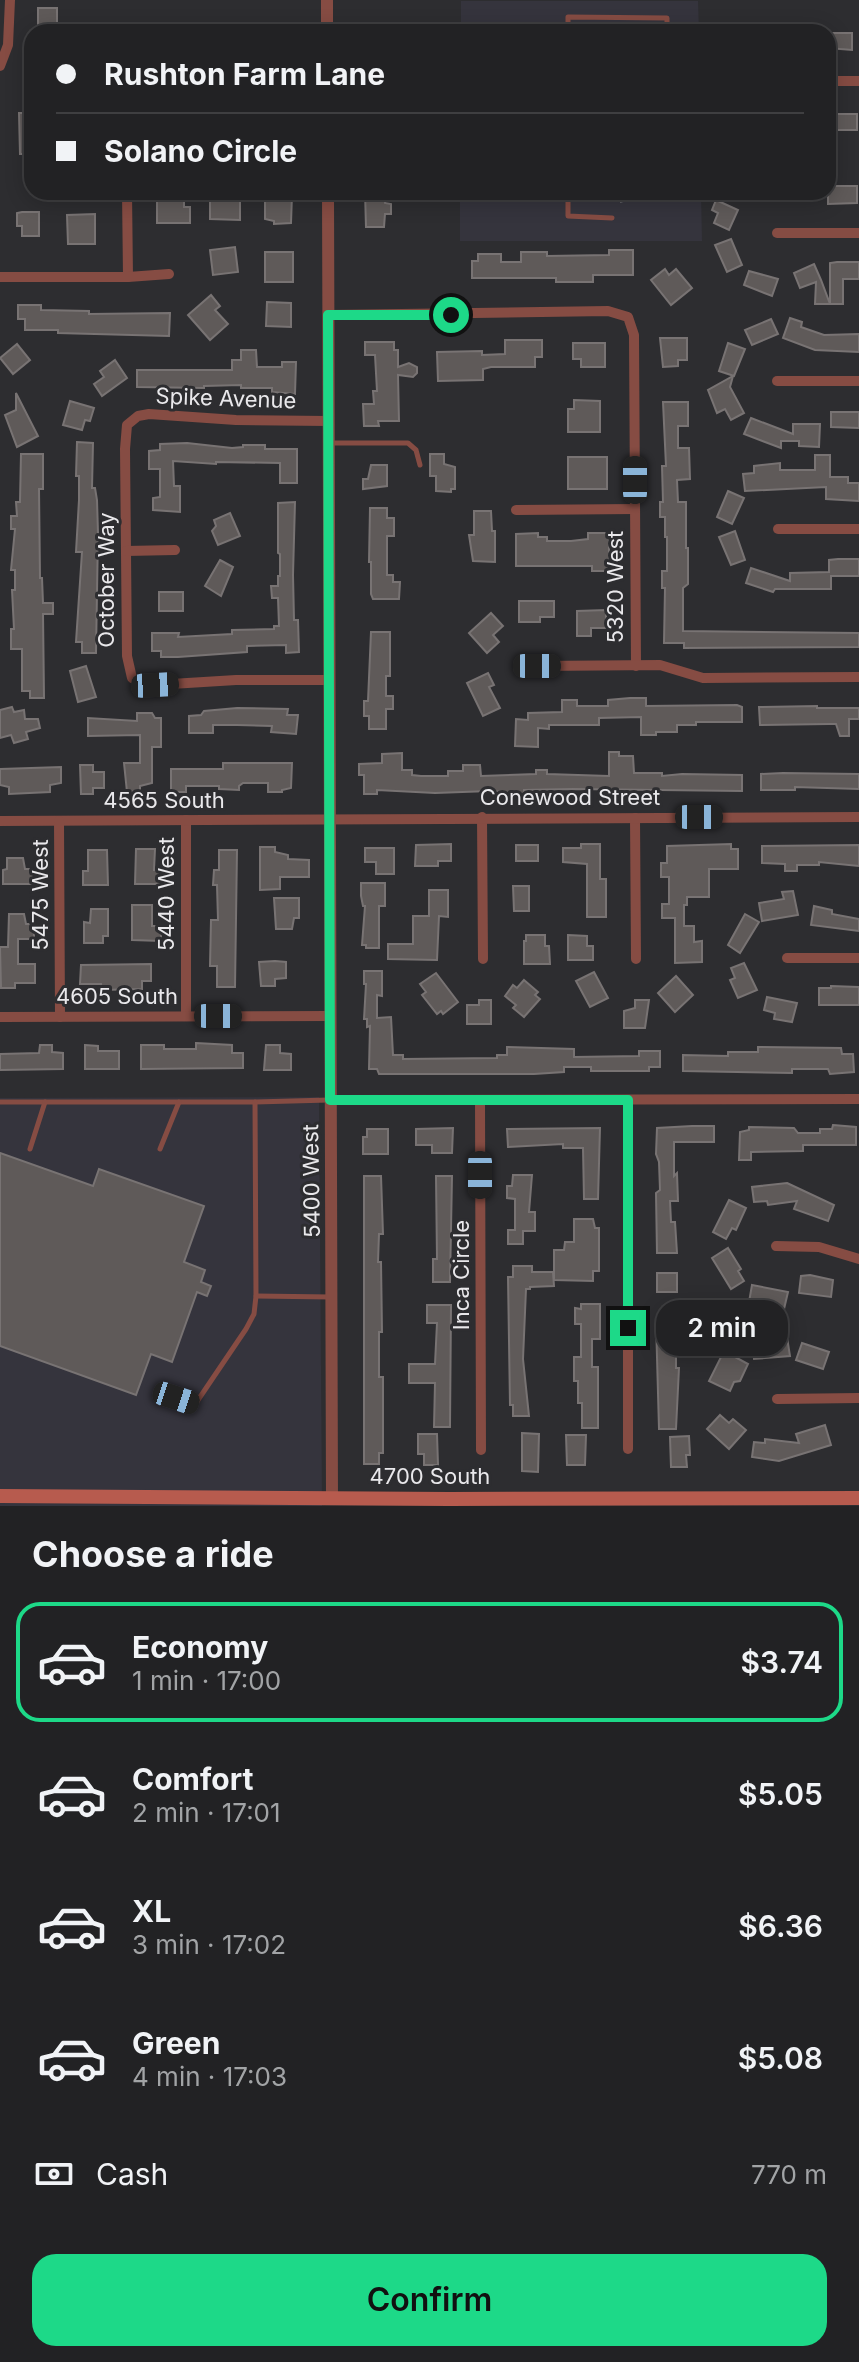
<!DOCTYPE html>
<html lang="en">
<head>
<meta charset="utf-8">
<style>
  body { margin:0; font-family:Inter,sans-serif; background:#2a2a2c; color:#f1f3f6; height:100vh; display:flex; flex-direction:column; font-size:30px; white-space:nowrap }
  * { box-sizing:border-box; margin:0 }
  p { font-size:26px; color:#a2a4a6 }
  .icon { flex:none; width:44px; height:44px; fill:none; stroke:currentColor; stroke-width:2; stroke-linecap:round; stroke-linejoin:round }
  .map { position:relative; height:1506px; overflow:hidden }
  .drawer { display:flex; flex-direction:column; background:#222224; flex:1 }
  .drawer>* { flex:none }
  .banner { position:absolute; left:24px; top:24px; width:812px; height:176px; border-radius:24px; box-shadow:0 4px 20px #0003,0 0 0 2px #3f3f41; display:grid; align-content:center; height:176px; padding:0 32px; background:#222224 }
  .end { position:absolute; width:36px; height:36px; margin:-18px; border:10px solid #1dd988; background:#111; box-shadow:0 0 0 4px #111 }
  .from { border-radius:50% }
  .bubble { position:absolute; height:56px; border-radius:24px; background:#222224; box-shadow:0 4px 20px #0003,0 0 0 2px #3f3f41; font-size:26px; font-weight:600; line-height:56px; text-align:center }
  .car { position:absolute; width:24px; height:48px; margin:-24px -12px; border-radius:10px; box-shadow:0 0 6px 2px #0007; background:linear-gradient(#222 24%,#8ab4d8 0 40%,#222 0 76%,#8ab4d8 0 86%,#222 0) }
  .banner b { display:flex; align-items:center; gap:28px; height:76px; font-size:30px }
  .banner b+b { border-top:2px solid #3f3f41 }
  .banner i { width:20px; height:20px; background:#f1f3f6 }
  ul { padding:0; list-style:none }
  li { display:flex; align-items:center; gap:24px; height:120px; margin:0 16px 12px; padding:0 16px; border:4px solid transparent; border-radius:24px }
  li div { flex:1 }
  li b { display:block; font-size:30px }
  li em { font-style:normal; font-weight:600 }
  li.on { border-color:#1dd988 }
  li>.icon { width:72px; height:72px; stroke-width:1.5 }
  h2 { padding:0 32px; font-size:36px; line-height:96px }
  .pay { display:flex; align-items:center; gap:20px; height:88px; padding:0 32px; font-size:30px }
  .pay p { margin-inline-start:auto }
  .cta { display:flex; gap:16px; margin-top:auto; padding:16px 32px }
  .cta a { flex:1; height:92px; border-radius:24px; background:#1dd988; color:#111; font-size:32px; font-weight:600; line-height:92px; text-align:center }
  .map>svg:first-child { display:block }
  .built { fill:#35343d }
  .building { fill:#5f5a59; stroke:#787373; stroke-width:2 }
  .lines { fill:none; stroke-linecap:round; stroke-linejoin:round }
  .path { stroke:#67676a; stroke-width:2; stroke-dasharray:4 4; stroke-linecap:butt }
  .service { stroke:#864c43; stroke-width:5 }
  .minor { stroke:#864c43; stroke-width:10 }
  .tertiary { stroke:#864c43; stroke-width:12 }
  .secondary { stroke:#b75b4e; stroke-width:14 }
  .route { stroke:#1dd988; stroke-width:10 }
  .labels { text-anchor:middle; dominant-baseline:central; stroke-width:6; stroke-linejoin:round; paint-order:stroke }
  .street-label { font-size:22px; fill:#e9e8eb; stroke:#2d2d30 }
</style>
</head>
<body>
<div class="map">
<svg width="859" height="1506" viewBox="0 0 859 1506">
  <rect width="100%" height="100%" fill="#2d2d30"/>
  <!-- built -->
  <g class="built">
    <path d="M461 1H698L699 32H461Z"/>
    <path d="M460 192H701L702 241H460Z"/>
    <path d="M319 1097 322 1506H0V1098Z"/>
  </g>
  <!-- building -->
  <g class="building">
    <rect x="38" y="8" width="19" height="24"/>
    <path d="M828 33H852V50L828 48Z"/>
    <path d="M19 113H32V154H20Z"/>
    <rect x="828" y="114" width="29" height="16"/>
    <path d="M828 186H857V203L828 204Z"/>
    <path d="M157 192H184V207H190V223H157Z"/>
    <path d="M365 192H385V203L391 204V214H385L384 227H366Z"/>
    <path d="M210 193H240V220L210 219Z"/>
    <path d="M265 194 292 195 291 223 274 224V221L265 219Z"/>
    <path d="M716 200 738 210 729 230 714 223 718 213 712 210Z"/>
    <path d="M22 212H39V236H22V226H17V213Z"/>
    <path d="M95 214V244H68L67 215Z"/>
    <path d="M731 239 742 265 727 272 715 245Z"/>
    <path d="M235 247 238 272 213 275 210 250Z"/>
    <path d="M609 250H633V275H593V282H556V278H472V261H478V254H501V262H521V252H547V256L609 255Z"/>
    <rect x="265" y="252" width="28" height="30"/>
    <path d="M837 262H859V279H843V304H830V263Z"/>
    <path d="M814 264 821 280 830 304H815L816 282 800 288 794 273Z"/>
    <path d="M665 269 669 275 676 269 692 288 671 305 651 280Z"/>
    <path d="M749 271 778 279 772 296 744 285Z"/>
    <path d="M211 295 220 306 215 310 228 324 210 340 188 315Z"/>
    <path d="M267 302 291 303V327L266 326Z"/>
    <path d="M18 305H41V310L89 311V314L170 313 169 336 58 333V330H25V319H18Z"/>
    <path d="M790 318 802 322 801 327 824 335 859 334V352L815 350 783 338Z"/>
    <path d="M771 319 778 334 752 345 745 330Z"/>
    <path d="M660 338H687V360H678V366L663 367Z"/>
    <path d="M505 340H542V357H535V367H491L483 369V380L438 381 437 352 482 351V355L505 354Z"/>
    <path d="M365 342H394V350H398V367L409 363 417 367V373L413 377 398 375 399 421H378L379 426H364L363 404H374L373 391H377L375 355H365Z"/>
    <path d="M573 343H605V367H581V359H573Z"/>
    <path d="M728 343 745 349 734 376 719 371Z"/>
    <path d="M17 344 30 360 13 374 0 358Z"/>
    <path d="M241 350H256L257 367H282V362H296L295 394 272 392V388H241V385L204 386V388L137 387V370H232V360H241Z"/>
    <path d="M115 360 127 378 102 396 94 384 104 377 100 371Z"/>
    <path d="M733 376 730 387 744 413 731 420 725 409 717 413 708 390Z"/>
    <path d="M16 393 38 436 17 447 5 415 16 410Z"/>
    <path d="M574 400 600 401V432H568V409H574Z"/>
    <path d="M70 401 94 408 90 421 85 420 82 430 63 425Z"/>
    <path d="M663 402H688V426H678V448H689L690 479 677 480 678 502H686V548H688V584L683 588V631L859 633V647L684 648V643H664L665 588H662V571H667V537H665V517H660V502H663L662 466H666Z"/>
    <path d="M831 412H859V428L831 427Z"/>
    <path d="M751 418 793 434V424H820L819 447 799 446V441H781V448L744 434Z"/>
    <path d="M77 442 93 443 92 488H95L97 500 98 533 96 653H82V642H76L82 552H76L79 500V476H76Z"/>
    <path d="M187 443 232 448 243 447V445H265V449H297V483H280V463L216 462V464L173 461 174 486H180V512L153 510V498L160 497V469H149V451L160 450V444Z"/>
    <path d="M21 454H43V489H39L40 578H42L43 603H53V614H43L44 698H30V691H22V649H11V629H14L12 590H15V570H11L15 529H11V516H17L16 502H20Z"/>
    <path d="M430 454H444V464L455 467V489H451V492L436 491V476H430Z"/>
    <path d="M815 455H830V477H848V483H859V501L826 499V487L745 491 743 474 754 473V466L780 463V470H815Z"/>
    <rect x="568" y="457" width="39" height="32"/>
    <path d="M371 465H387V486L363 489V479H368Z"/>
    <path d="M728 491 744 498 732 524 717 517Z"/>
    <path d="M295 502 293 575 294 620H298L299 652 286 653V645L247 646V652L178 657H161V651H152V633H179L178 637 232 634V630L274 629V626H279L278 598H272L271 586H278V576H280V554L278 553V503Z"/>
    <path d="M370 508H387V518H394V536H387V575H393V582H400L399 599H373L371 594V562H369Z"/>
    <path d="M474 511H491L492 531H495V562L473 561 469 535H474Z"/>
    <path d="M230 513 240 536 218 545 212 531 216 526 214 520Z"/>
    <path d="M735 531 745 560 731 565 719 537Z"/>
    <path d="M538 533V537H547V541H571L588 539V533H609V571H592V566H516V534Z"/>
    <path d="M838 559H859V576H831V589H775L773 592 746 583 751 568 790 581V573L829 572V560Z"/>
    <path d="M220 560 233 567 221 596 205 586Z"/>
    <rect x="159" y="592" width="24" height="19"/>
    <path d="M519 601H554V617H540V622H519Z"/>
    <path d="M606 610V628H591V636H577V611Z"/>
    <path d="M491 613 503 626 493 635 499 642 487 653 469 633Z"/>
    <path d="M371 632H390V676H386V696H393V709H386V729H369V716H364V701H368Z"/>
    <path d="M86 666 96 697 78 702 70 671Z"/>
    <path d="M488 673 494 685 489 687 500 708 483 716 467 683Z"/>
    <path d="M630 698H646V706L737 705 742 707V722H696V725H677V732H656V735H641V717L599 718V725H549V729L538 728V747L515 746 516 719 528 720V713L562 712V700H577V706H608V700Z"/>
    <path d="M817 706V708H859V719H849V736H840L836 724H829L760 725 759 707Z"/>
    <path d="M12 707 14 712 24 710 25 719H38L40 728 26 732 28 739 14 743 11 735 0 738V710Z"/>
    <path d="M237 708 288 709 287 715H298L296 734 271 732 272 726 237 725H213V733H189V716L201 715 204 711Z"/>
    <path d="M137 713H152L155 718H161V747H152V783L140 786V791L127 792 124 763H140V735L88 736V718L137 721Z"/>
    <path d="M609 752H619V756H633L634 773H662V776L682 774 742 775V791L573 789 524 790V793L502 795V792L490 791 435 793 377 790V794H364V775H359V764L382 763V754L402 753V770H412V775L421 776H448V771H463V765H480L481 776 536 774V770H547V774L609 776Z"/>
    <path d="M223 763H292L291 788 282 790V792H268V783H243L239 786V790L219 789V786H186V792H171V769H223Z"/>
    <path d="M80 765H93V772H104V788H93V794H81Z"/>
    <path d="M61 767V783L50 785V792L9 794V787L0 785V769Z"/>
    <path d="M783 773 859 774V789L795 787V790H761V774Z"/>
    <path d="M451 844V861H438V866H415L416 845Z"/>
    <path d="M581 844H600V879H606V917H587V864L563 862V848H581Z"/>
    <path d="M731 844V849H738V869H709V897H687V905H684V926H694V942L702 941V962L675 963V918H662V904H669V877H661V863H667V846Z"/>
    <rect x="516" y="845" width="22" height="16"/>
    <path d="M859 845V866L819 862V865H797V871H785V864L762 863V846Z"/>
    <path d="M260 847H275V852L288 855V859L309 860V877H280V889L260 890Z"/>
    <path d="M365 848H394V874H376V862H365Z"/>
    <path d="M136 849H155L154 870H160V884H135Z"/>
    <path d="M88 850H107L108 885H83V871H88Z"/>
    <path d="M219 850H237L235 987H217V966H210L211 920H218L217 885H213L214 870H219Z"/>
    <path d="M7 858H23L25 869H32V884H3V870L7 869Z"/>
    <path d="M361 883H385V906H379V948H366V945H362L365 906H363L361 896Z"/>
    <path d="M513 886H529V911H514Z"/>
    <path d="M429 890H448V917L439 916 437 960 388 959V944H413V916H429Z"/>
    <path d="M793 891 798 915 762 921 759 903 784 899 782 892Z"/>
    <path d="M274 898H299V918H294L292 929H276Z"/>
    <path d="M132 905H152V926H161V941L132 940Z"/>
    <path d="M814 906 832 910V914L859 919V931L811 925Z"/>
    <path d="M91 909H108V936H103V943H84V922L90 923Z"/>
    <path d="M9 914H24L26 924H34V939H18V964H35V983H15V988H1L0 947H8Z"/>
    <path d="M745 914 759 922 740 953 728 945Z"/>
    <path d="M526 935H545V946H549L550 964H524V941H526Z"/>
    <path d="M568 935 587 936V946H593V960H568Z"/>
    <path d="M275 961 286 962V978L275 979V986H261L259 962Z"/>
    <path d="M744 963 757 990 738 998 730 980 735 978 731 968Z"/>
    <path d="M151 964V981H142V989L101 990V984H80L81 965Z"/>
    <path d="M364 971H382V996L377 995V1018L391 1017 393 1055H403V1059L497 1058V1055H507V1047L574 1049V1057L639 1056V1051H660V1067H649V1071H591V1067H564V1072L534 1074H379L377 1069H369L370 1026 367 1027V1019H364L366 984H364Z"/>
    <path d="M594 972 608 998 590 1007 576 981Z"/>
    <path d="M436 973 458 1002 443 1014 441 1011 437 1014 422 995 426 992 420 984Z"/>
    <path d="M676 976 693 995 675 1012 658 993Z"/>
    <path d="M524 980 538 992 535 995 540 999 524 1017 513 1008 516 1005 505 996 513 985 517 988Z"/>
    <path d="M831 986 859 987V1005H819V988H831Z"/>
    <path d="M767 997 797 1003 792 1022 774 1019 775 1013 764 1010Z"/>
    <path d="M479 1000H491V1024H467V1005H479Z"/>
    <path d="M635 1000H649L645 1028H624V1011L635 1008Z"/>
    <path d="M196 1043 232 1045V1053H243V1068L141 1069V1045H164V1049H196Z"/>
    <path d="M40 1045H52V1052L63 1053V1069L0 1070V1054L39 1053Z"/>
    <path d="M85 1045 98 1046V1051H119V1069H85Z"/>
    <path d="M266 1045H280V1053L291 1054V1070H264Z"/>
    <path d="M758 1047 841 1048 842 1054H853L854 1072 830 1074 828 1069H792V1073L683 1071V1055L728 1056V1052H758Z"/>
    <path d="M833 1125 856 1127V1145H803V1151L751 1152V1160H739L740 1132 749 1130V1127L794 1128 798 1133H820V1129H832Z"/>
    <path d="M692 1126H714V1142H674V1176L677 1173 678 1201H670L671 1222H675L677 1253H657L656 1193 660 1190 659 1162 656 1154 657 1128Z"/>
    <path d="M453 1128 452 1153H432V1145H416V1129Z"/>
    <path d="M600 1128 598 1199H584L583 1148H563V1144L508 1147 507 1129Z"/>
    <path d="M367 1129H388V1154H363V1137H367Z"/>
    <path d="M0 1153 93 1186 99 1169 204 1206 184 1262 205 1270 201 1282 211 1286 207 1296 197 1292 172 1362 151 1354 136 1395 0 1346Z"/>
    <path d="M513 1175H532L529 1212H535V1231H523V1244H508V1230H515V1199L507 1198V1186H512Z"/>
    <path d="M364 1176H381L383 1234H379L378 1262H381L382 1332H379V1377H383V1453H379V1464H364Z"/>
    <path d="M436 1176H452L450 1282H433V1259H437Z"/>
    <path d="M787 1183 834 1205 828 1221 794 1209 797 1201 768 1205 767 1201 754 1202 752 1187Z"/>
    <path d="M729 1200 746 1208 736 1230 732 1228 726 1239 713 1232Z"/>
    <path d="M574 1219H593L595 1228H599V1271H593V1281L554 1280V1250H564L565 1242H574Z"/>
    <path d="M728 1248 741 1269 738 1271 744 1281 731 1289 712 1258Z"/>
    <path d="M513 1266H532V1272H553L554 1286 530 1287V1289H526L523 1359 529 1416H513V1405H510L508 1277H513Z"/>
    <rect x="657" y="1273" width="20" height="19"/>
    <path d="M810 1275 833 1280 831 1297 799 1293 801 1276Z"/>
    <path d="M752 1285 788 1292 784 1309 772 1307 771 1313 753 1309 754 1303 749 1302Z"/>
    <path d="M581 1304H600V1339H592V1367H598V1428H582V1403H578V1381H574V1357H581V1324H575V1308L581 1309Z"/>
    <path d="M427 1305H451L450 1427H434L435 1383H409V1364H435L437 1323H427Z"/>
    <path d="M661 1311H679L681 1335H676V1368H679L676 1429H659L656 1321 661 1318Z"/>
    <path d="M770 1333 771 1339 787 1337 790 1356 754 1359 752 1341 760 1340 759 1335Z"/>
    <path d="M802 1343 829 1352 823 1369 796 1360Z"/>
    <path d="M724 1351 748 1364 740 1381 734 1382 730 1391 709 1381Z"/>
    <path d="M720 1415 729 1423 733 1419 746 1430 729 1449 707 1429Z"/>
    <path d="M825 1425 831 1445 779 1461 752 1457 754 1442 765 1443V1439L799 1443 796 1434Z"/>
    <path d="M522 1433 539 1434 538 1472 522 1471Z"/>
    <path d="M418 1434H437L438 1465H424V1454H418Z"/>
    <path d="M566 1435H586L585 1465H567Z"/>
    <path d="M689 1436 690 1455H686L687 1467H671L670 1437Z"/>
  </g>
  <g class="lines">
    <!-- path -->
    <path class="path" d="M620 202 632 198V192"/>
    <!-- service -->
    <g class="service">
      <path d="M568 32V17L667 18V32"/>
      <path d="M568 192V216L612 218"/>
      <path d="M329 443H408L416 450 420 465"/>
      <path d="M0 1102H255L329 1100"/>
      <path d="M30 1149 45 1102"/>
      <path d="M160 1149 179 1102"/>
      <path d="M256 1296 331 1297"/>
      <path d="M158 1393 196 1403 246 1329 254 1314 256 1296 255 1102"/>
    </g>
    <!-- minor -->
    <g class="minor">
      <path d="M0 66 8 45 10 0"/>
      <path d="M828 81H859"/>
      <path d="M127 192 128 277"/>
      <path d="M777 233H859"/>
      <path d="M0 277H128L169 274"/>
      <path d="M328 315 608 311 628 317 634 335 636 666"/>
      <path d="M777 381H859"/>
      <path d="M328 421 236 420 149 414 138 416 127 425 125 449 127 656 132 678 142 684 155 685 236 680H329"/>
      <path d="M516 510 635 509"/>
      <path d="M778 529H859"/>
      <path d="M126 551 175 550"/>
      <path d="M537 666 660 665 703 678 859 677"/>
      <path d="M482 817 483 959"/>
      <path d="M635 818 636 959"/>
      <path d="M186 820V1016"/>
      <path d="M0 821 859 817"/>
      <path d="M59 821 60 1017"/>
      <path d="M787 958H859"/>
      <path d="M0 1017 330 1016"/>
      <path d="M330 1100 859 1099"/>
      <path d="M480 1100 481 1450"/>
      <path d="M628 1100V1449"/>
      <path d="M776 1246 819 1247 859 1259"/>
      <path d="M777 1399 859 1398"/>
    </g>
    <!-- tertiary -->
    <g class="tertiary">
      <path d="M327 0V32"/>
      <path d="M328 192 332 1498"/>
    </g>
    <!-- secondary -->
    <path class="secondary" d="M0 1496 449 1499 859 1498"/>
  </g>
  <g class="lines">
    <!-- route -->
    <path class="route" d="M451 315H328L330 1100H628V1328"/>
  </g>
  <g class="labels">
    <!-- street labels -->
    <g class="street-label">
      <text transform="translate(226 398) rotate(2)">Spike Avenue</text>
      <text transform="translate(106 580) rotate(-90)">October Way</text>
      <text transform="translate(615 587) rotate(-90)">5320 West</text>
      <text x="570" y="797">Conewood Street</text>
      <text x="164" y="800">4565 South</text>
      <text transform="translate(166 894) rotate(-90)">5440 West</text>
      <text transform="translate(40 895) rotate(-90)">5475 West</text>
      <text x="117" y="996">4605 South</text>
      <text transform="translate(311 1181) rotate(-91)">5400 West</text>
      <text transform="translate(461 1275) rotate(-90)">Inca Circle</text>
      <text x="430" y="1476">4700 South</text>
    </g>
  </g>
</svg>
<i class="end from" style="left:451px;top:315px"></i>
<i class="end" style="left:628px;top:1328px"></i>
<div class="bubble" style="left:656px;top:1300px;width:132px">2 min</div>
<i class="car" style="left:635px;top:480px;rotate:0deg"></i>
<i class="car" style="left:537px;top:666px;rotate:90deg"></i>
<i class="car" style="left:155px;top:685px;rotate:87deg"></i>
<i class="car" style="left:699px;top:817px;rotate:90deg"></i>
<i class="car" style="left:218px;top:1016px;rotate:90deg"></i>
<i class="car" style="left:480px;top:1175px;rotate:180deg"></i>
<i class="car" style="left:176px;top:1398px;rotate:108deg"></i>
<div class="banner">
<b><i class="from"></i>Rushton Farm Lane</b>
<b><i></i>Solano Circle</b>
</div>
</div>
<section class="drawer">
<h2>Choose a ride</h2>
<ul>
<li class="on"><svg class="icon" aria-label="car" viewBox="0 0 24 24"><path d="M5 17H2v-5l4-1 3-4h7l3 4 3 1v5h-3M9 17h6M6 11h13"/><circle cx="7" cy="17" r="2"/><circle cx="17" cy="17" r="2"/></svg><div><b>Economy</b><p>1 min · 17:00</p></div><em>$3.74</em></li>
<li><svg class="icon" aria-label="car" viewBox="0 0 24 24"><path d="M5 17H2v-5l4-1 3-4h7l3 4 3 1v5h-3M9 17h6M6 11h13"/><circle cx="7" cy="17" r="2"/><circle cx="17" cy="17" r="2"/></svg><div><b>Comfort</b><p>2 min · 17:01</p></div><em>$5.05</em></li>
<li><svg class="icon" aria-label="car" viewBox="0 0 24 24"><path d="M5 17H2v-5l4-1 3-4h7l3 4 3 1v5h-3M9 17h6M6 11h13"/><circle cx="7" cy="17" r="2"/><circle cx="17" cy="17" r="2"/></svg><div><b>XL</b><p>3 min · 17:02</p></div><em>$6.36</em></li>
<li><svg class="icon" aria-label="car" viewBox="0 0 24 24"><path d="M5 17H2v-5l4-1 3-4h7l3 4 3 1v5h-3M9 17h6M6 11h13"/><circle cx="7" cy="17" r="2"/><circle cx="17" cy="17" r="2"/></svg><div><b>Green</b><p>4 min · 17:03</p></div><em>$5.08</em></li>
</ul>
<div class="pay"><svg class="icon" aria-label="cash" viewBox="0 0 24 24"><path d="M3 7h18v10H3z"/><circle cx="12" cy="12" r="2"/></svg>Cash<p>770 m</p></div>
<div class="cta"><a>Confirm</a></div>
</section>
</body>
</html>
